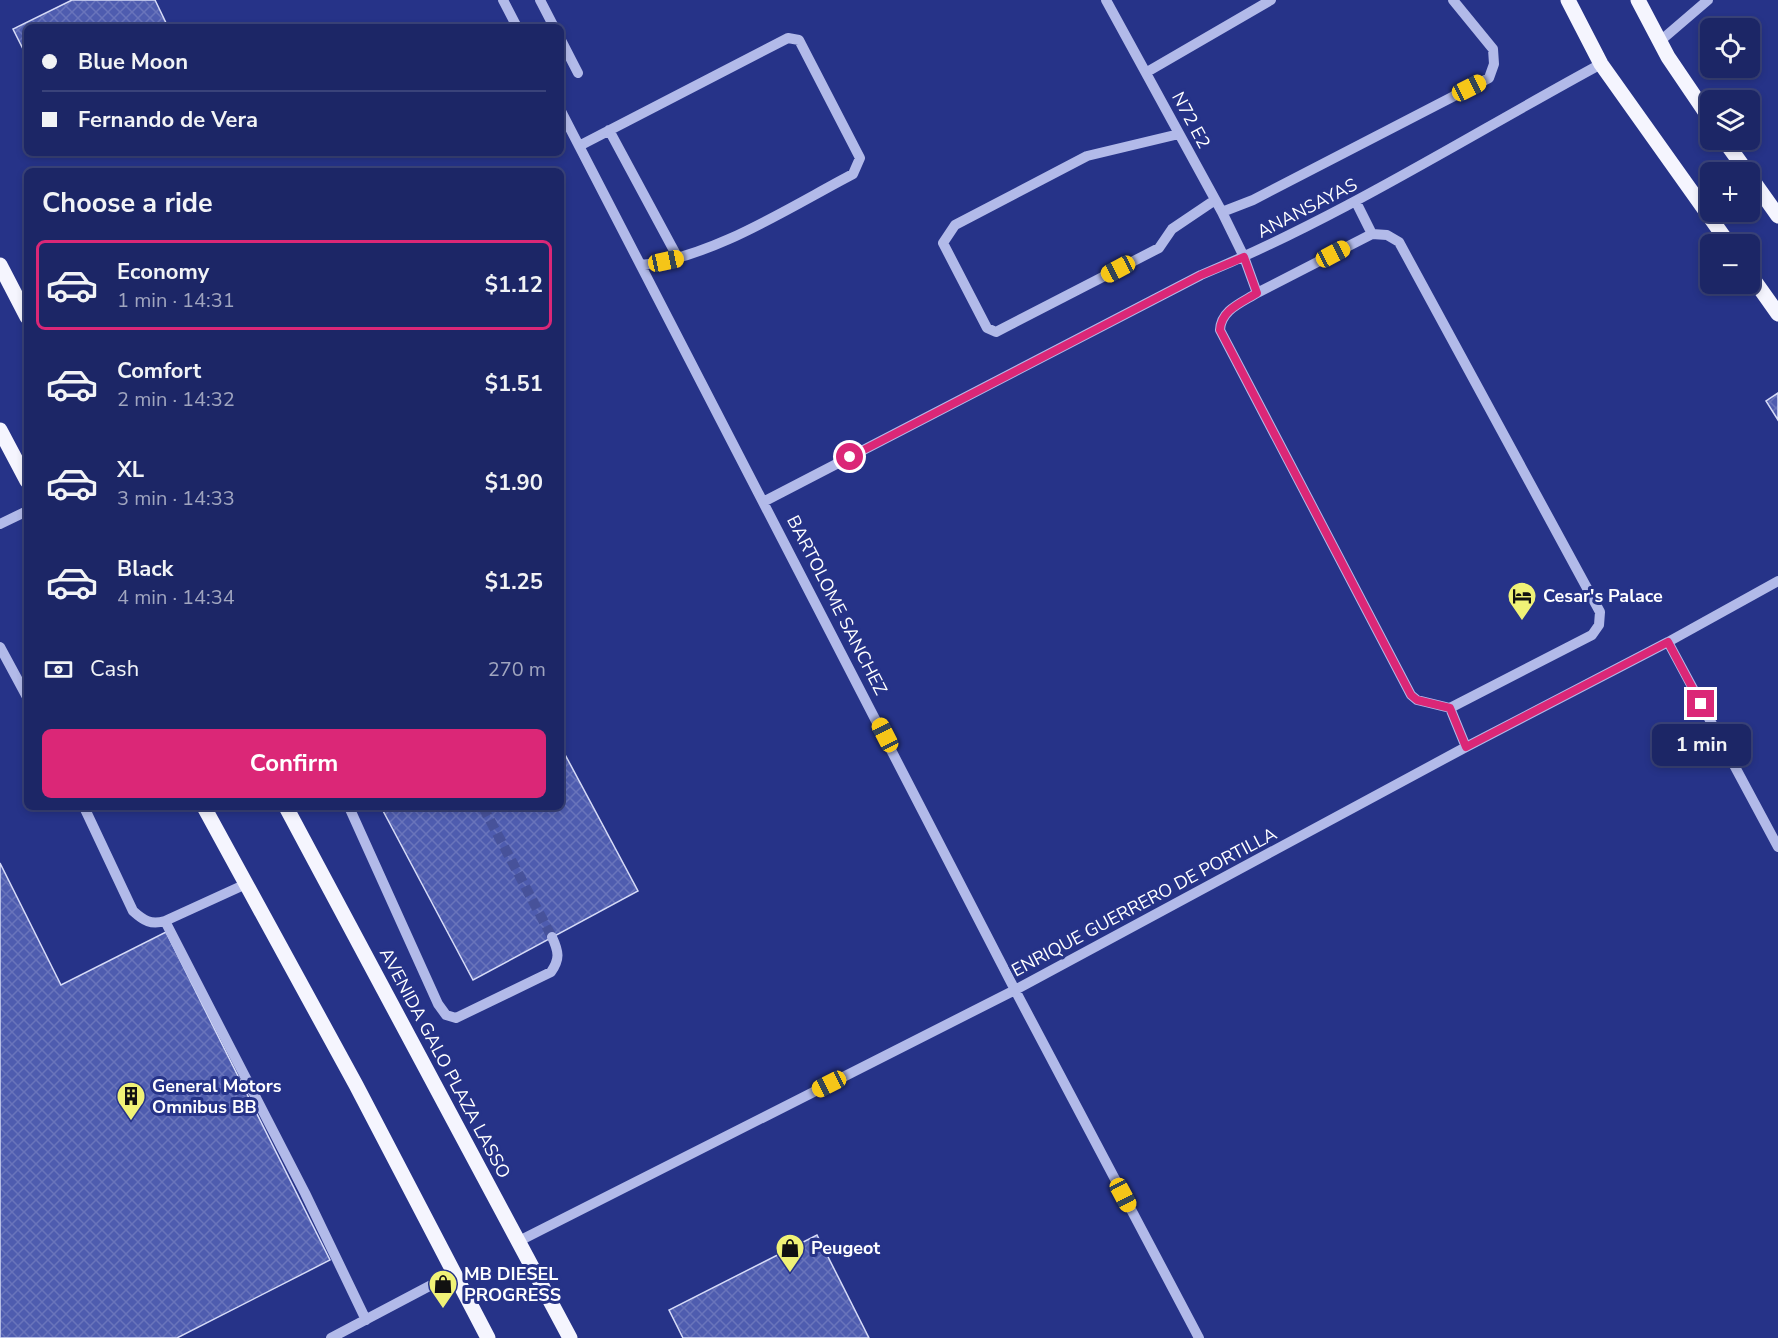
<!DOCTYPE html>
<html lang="en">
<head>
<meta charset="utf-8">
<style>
  body { margin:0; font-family:"Nunito Sans",sans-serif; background:#29326f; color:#f1f3f6; height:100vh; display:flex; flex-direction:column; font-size:22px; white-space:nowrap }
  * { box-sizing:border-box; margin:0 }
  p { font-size:20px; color:#a0a5bf }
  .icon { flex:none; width:33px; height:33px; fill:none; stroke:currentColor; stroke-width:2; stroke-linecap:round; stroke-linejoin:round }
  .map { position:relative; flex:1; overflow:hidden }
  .sheet { position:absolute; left:24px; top:168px; width:540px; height:642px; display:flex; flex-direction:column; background:#1c2666; border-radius:9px; box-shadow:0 3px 9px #0003,0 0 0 2px #3a437a }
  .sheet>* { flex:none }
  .hud { position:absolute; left:24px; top:24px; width:540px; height:132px; border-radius:9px; box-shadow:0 3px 9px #0003,0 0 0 2px #3a437a; display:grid; align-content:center; height:132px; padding:0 18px; background:#1c2666 }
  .controls { position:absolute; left:1700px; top:18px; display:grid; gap:12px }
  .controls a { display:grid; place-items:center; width:60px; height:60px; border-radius:9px; background:#1c2666; box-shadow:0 3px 9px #0003,0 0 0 2px #3a437a; font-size:30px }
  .end { position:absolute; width:27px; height:27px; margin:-14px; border:8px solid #db2777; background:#fff; box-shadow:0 0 0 3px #fff }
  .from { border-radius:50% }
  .bubble { position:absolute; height:42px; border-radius:9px; background:#1c2666; box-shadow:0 3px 9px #0003,0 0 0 2px #3a437a; font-size:20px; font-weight:700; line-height:42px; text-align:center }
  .car { position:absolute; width:18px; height:36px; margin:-18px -9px; border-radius:8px; box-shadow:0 0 4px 2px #0007; background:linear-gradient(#f5c518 24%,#345 0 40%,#f5c518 0 76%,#345 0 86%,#f5c518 0) }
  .hud b { display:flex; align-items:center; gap:21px; height:57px; font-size:22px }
  .hud b+b { border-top:2px solid #3a437a }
  .hud i { width:15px; height:15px; background:#f1f3f6 }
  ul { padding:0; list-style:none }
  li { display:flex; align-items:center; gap:18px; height:90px; margin:0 12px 9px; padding:0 6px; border:3px solid transparent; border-radius:9px }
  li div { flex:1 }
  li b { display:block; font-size:22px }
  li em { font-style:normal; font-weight:700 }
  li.on { border-color:#db2777 }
  li>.icon { width:54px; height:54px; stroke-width:1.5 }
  h2 { padding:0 18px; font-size:27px; line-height:72px }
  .pay { display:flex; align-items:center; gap:15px; height:66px; padding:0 18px; font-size:22px }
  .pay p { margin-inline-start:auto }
  .primary-button { display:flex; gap:12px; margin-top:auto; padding:12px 18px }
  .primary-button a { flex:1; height:69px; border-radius:9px; background:#db2777; color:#fff; font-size:24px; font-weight:700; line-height:69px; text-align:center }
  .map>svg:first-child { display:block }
</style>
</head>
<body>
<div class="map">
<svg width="1778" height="1338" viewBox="0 0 1778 1338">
  <defs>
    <pattern id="building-cross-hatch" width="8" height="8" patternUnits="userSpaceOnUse" patternTransform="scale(1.5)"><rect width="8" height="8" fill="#4e5caf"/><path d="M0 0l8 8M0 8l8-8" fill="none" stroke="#6974bb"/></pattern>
  </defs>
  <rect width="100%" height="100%" fill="#263388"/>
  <path fill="url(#building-cross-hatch)" stroke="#d6dbf7" stroke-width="1.5" d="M 72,0 L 155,0 L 168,27 L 27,27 L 27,57 L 13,29 Z
    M 1778,393 L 1778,420 L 1766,401 Z
    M 561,747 L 638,891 L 473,980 L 381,807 L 561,807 Z
    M 0,863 L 61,985 L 166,932 L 330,1260 L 177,1338 L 0,1338 Z
    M 817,1235 L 869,1338 L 683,1338 L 669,1310 Z"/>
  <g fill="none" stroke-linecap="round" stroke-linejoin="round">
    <path stroke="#47529a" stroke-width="10" stroke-dasharray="10 5" stroke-linecap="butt" d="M 483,807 L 552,937"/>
    <path stroke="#b2bae9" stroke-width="10" d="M 503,0 L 517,27
      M 540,0 L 554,27
      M 1106,0 L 1222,212 L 1244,257 L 1257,293 C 1241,303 1221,310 1220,330 L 1411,695 L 1417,700 L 1450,708 L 1466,747
      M 561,40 L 578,73
      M 1659,42 L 1708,0
      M 1147,72 L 1271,0
      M 561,111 L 1015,990 L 1199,1338
      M 609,130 L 678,258
      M 1179,134 L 1087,156 L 955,225 L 943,243 L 987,328 L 996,332 L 1159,248 L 1172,229 L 1215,200
      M 579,146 L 788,38 L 799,40 L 860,158 L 853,174 C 790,207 712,258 641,265
      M 1356,202 L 1372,234 L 1387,235 L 1399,242 L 1600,612 L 1599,625 L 1592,635 L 1450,708
      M 1222,212 L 1253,200 L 1489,78 L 1494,64 L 1493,49 L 1453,0
      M 1257,293 L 1372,234
      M 765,501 L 1201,275 C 1341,217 1468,136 1601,64
      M 0,524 L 27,511
      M 1668,642 L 1778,847
      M 0,647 L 27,697
      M 84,807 L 133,911 C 144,921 151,925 165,921 L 246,884
      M 349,807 L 438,1004 L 446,1015 L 456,1018 L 551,972 C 560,959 559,952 552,937
      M 165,921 L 305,1193 L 366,1320
      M 519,1241 L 1015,990 L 1466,747 L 1668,642 L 1778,581
      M 331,1338 L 454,1273"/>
    <path stroke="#f5f5fe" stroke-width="15" d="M 1568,0 L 1601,64 L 1729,244
      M 1638,0 L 1668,57 L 1710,119
      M 1724,140 L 1747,172
      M 1749,175 L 1778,216
      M 0,265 L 27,317
      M 1749,273 L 1778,314
      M 0,430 L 27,481
      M 204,807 L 356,1085 L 488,1338
      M 286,807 L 570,1338"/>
  </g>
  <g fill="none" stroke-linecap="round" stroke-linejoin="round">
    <path stroke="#db2777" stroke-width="8" d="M 850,457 L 1201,275 L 1244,257 L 1257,293 C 1241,303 1221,310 1220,330 L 1411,695 L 1417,700 L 1450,708 L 1466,747 L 1668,642 L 1701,704"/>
  </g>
  <defs>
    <g id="hotel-pin" transform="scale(1.5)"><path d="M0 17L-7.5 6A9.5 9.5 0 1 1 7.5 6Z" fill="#f0f276" stroke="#263388"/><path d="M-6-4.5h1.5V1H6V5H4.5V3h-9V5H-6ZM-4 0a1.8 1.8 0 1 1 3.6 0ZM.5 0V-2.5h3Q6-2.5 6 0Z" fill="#111"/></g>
    <g id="building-pin" transform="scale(1.5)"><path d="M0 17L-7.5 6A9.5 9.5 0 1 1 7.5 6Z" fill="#f0f276" stroke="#263388"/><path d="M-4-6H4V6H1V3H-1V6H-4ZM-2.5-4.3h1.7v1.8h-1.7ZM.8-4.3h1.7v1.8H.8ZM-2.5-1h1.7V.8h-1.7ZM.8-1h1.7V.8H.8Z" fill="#111"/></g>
    <g id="shop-pin" transform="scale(1.5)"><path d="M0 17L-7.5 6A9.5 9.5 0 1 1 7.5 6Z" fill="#f0f276" stroke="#263388"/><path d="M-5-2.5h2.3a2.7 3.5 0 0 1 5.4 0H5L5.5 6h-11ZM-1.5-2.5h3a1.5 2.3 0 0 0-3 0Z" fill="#111"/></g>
  </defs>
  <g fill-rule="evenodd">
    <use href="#hotel-pin" x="1522" y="596"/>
    <use href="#building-pin" x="131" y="1096"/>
    <use href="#shop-pin" x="790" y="1248"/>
    <use href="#shop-pin" x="443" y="1284"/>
  </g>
  <g text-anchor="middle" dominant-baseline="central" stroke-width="6" stroke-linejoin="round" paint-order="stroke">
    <g font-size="18" fill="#fff" stroke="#263388">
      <text transform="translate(1191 120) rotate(62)">N72 E2</text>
      <text transform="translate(1307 208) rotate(-27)">ANANSAYAS</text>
      <text transform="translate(837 605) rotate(63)">BARTOLOME SANCHEZ</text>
      <text transform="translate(1144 902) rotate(-28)">ENRIQUE GUERRERO DE PORTILLA</text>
      <text transform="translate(445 1063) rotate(62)">AVENIDA GALO PLAZA LASSO</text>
    </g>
    <g font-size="18" font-weight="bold" fill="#fff" stroke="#263388" text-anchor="start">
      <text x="1543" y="596">Cesar's Palace</text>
      <text x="152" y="1086">General Motors<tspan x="152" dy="21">Omnibus BB</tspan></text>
      <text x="811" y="1248">Peugeot</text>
      <text x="464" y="1274">MB DIESEL<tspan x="464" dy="21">PROGRESS</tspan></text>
    </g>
  </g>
</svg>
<div class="controls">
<a><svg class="icon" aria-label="locate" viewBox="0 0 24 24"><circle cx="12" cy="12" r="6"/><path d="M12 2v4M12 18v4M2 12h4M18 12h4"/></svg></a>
<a><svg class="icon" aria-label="layers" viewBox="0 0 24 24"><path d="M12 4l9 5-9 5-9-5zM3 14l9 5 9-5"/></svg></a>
<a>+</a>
<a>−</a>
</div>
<i class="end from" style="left:850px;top:457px"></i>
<i class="end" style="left:1701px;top:704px"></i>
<div class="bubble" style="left:1652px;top:724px;width:99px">1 min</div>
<i class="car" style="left:1469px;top:88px;rotate:63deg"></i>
<i class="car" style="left:1333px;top:254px;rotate:62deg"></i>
<i class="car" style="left:666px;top:261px;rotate:78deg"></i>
<i class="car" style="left:1118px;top:269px;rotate:242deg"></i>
<i class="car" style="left:885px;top:735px;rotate:333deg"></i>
<i class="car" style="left:829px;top:1084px;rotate:243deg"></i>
<i class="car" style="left:1123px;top:1195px;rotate:152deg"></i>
<div class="hud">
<b><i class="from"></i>Blue Moon</b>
<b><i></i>Fernando de Vera</b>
</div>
<section class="sheet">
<h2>Choose a ride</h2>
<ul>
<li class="on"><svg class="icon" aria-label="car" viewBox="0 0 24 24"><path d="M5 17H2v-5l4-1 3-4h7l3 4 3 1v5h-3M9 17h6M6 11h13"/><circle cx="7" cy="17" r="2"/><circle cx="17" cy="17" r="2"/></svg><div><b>Economy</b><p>1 min · 14:31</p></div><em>$1.12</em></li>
<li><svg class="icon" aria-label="car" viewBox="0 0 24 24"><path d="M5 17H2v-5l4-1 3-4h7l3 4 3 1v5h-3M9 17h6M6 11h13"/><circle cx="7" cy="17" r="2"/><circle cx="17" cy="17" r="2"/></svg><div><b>Comfort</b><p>2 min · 14:32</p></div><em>$1.51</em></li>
<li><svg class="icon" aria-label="car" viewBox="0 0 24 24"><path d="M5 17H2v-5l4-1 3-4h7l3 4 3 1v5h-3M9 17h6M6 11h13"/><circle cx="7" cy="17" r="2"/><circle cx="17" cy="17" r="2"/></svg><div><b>XL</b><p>3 min · 14:33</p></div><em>$1.90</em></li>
<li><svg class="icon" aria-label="car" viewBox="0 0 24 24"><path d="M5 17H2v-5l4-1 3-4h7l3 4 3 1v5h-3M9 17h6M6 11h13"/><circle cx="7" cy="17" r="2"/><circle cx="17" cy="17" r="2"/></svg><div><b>Black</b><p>4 min · 14:34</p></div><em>$1.25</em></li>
</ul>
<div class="pay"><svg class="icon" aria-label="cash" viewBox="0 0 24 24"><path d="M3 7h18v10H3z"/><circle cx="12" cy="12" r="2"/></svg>Cash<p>270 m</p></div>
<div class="primary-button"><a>Confirm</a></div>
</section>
</div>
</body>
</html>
